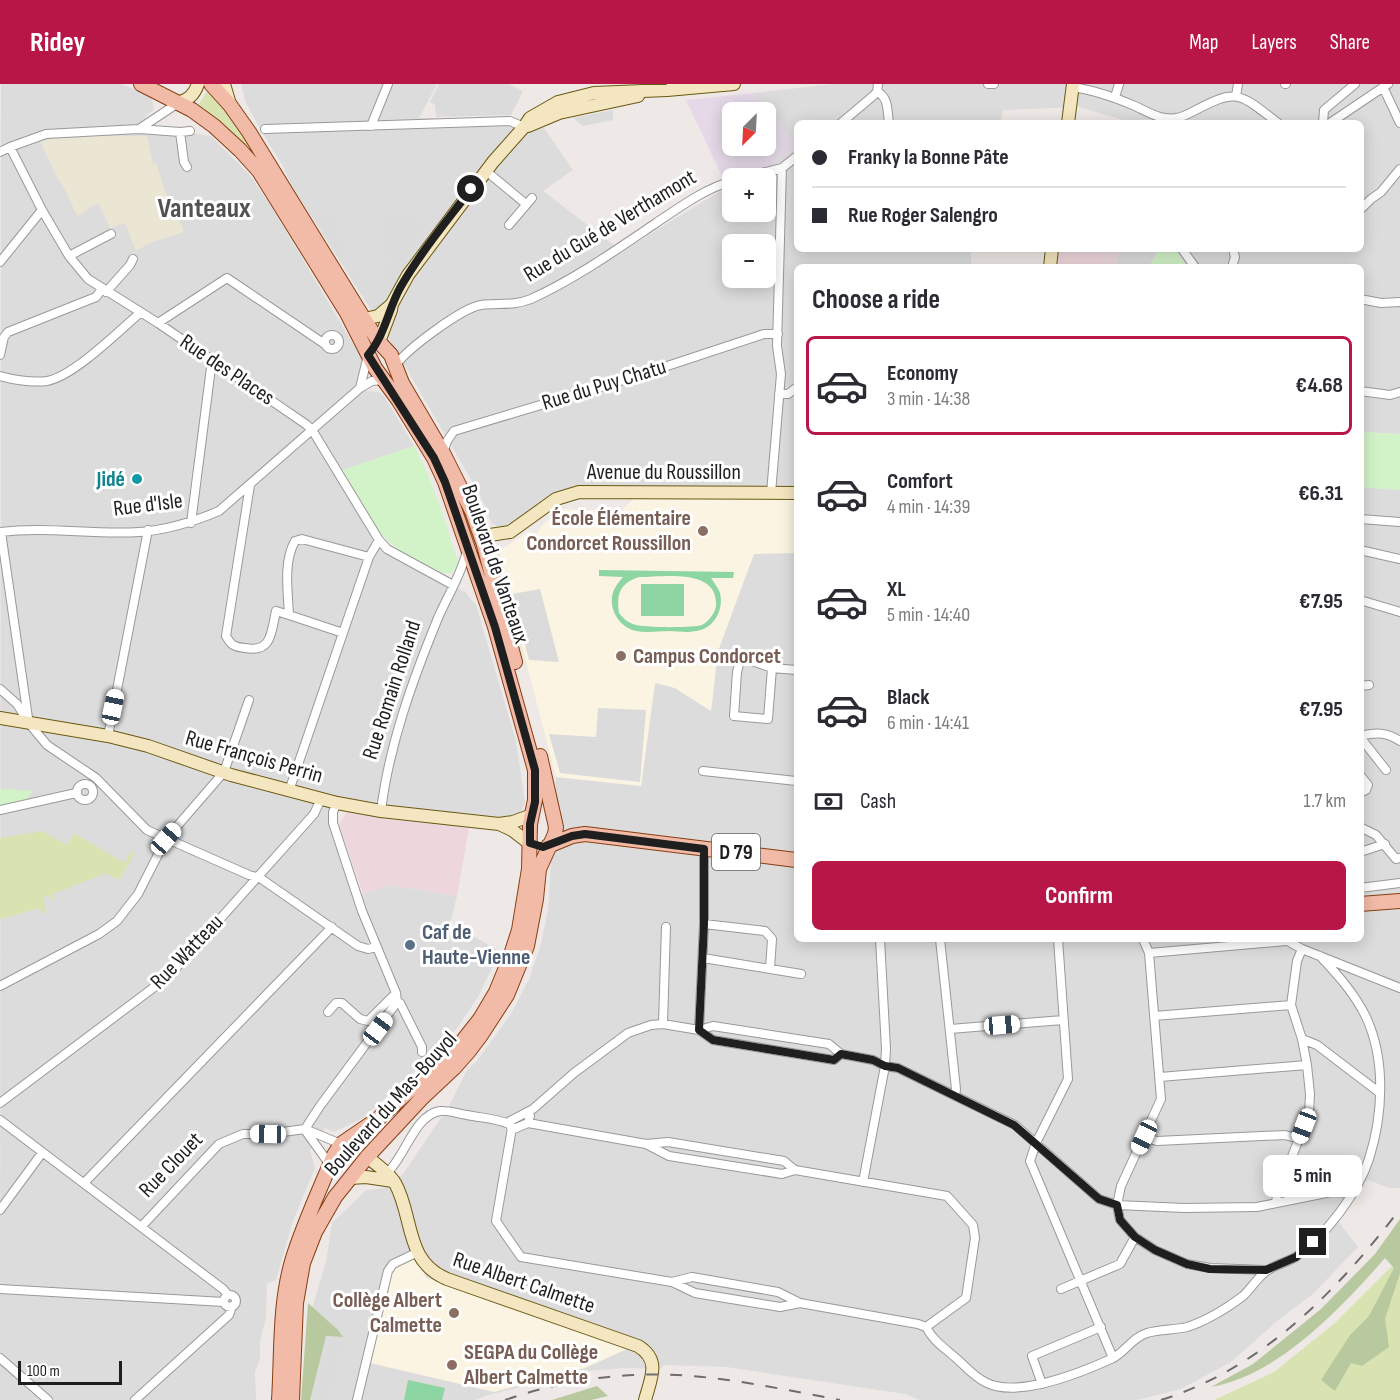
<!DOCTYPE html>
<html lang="en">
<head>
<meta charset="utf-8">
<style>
  body { margin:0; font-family:"Sofia Sans Condensed",sans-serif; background:#f2f2f3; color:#2b2b33; height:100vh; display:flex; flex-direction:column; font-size:22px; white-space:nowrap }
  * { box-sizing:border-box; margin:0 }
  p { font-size:20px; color:#7c7c81 }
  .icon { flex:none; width:33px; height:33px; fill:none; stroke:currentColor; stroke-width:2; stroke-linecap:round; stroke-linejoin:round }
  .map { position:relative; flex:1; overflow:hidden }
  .side { position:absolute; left:794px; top:180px; width:570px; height:678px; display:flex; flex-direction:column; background:#fff; border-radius:9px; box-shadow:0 3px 15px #0003 }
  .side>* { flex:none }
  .banner { position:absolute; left:794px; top:36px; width:570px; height:132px; border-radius:9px; box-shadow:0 3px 15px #0003; display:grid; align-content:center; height:132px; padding:0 18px; background:#fff }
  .needle { width:39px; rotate:204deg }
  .fabs { position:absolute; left:722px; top:18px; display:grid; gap:12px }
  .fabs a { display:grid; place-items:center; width:54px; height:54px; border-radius:9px; background:#fff; box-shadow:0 3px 15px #0003; font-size:30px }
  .scale { position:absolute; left:18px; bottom:15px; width:104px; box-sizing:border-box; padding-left:6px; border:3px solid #1f1f1f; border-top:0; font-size:16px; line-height:21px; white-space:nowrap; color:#1f1f1f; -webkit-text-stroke:4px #fff; paint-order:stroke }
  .end { position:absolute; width:27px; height:27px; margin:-14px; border:8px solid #1f1f1f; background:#fff; box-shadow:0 0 0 3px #fff }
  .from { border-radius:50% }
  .bubble { position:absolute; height:42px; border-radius:9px; background:#fff; box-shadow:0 3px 15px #0003; font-size:20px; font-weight:700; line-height:42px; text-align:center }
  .car { position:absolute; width:18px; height:36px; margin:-18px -9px; border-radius:8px; box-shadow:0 0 4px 2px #0007; background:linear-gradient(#fff 24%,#345 0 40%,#fff 0 76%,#345 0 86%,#fff 0) }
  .banner b { display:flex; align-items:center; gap:21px; height:57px; font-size:22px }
  .banner b+b { border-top:2px solid #e1e1e2 }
  .banner i { width:15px; height:15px; background:#2b2b33 }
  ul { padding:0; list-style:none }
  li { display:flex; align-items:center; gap:18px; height:99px; margin:0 12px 9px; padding:0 6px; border:3px solid transparent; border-radius:9px }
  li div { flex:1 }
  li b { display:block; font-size:22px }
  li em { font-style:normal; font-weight:700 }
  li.on { border-color:#b71647 }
  li>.icon { width:54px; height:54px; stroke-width:1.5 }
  h2 { padding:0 18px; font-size:27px; line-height:72px }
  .pay { display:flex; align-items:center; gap:15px; height:66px; padding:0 18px; font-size:22px }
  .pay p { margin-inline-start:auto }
  .cta { display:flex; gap:12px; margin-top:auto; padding:12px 18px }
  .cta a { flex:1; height:69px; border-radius:9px; background:#b71647; color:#fff; font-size:24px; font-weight:700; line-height:69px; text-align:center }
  header { display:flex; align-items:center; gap:36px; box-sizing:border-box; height:84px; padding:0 30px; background:#b71647; color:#fff }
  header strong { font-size:28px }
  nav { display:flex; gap:33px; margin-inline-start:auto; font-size:21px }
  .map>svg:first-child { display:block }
</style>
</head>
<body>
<header>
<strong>Ridey</strong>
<nav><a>Map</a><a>Layers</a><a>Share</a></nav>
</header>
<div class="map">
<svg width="1400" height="1316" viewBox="0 0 1400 1316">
  <rect width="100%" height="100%" fill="#eee9e6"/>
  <path fill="#dddcdc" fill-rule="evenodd" d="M 1,0 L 121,0 L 149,11 L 152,15 L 154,25 L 145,33 L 147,43 L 211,52 L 249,90 L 271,122 L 358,268 L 361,274 L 360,304 L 368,307 L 379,308 L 384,312 L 414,362 L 343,386 L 339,390 L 387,465 L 465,508 L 476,521 L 516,657 L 525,718 L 522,726 L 509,738 L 337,719 L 334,728 L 357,812 L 390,801 L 457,812 L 449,843 L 460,845 L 500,867 L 478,913 L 457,944 L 431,972 L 363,1034 L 334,1048 L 325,1044 L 310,1066 L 315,1084 L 293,1137 L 276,1196 L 267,1199 L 266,1234 L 260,1257 L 260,1275 L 255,1288 L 256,1316 L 0,1316 Z
    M 241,0 L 437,0 L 419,34 L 509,34 L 544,44 L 573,86 L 543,107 L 622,167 L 732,100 L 732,128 L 765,128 L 765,94 L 743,94 L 796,66 L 796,165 L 971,165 L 971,183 L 796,183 L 796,411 L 582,402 L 548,416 L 503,444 L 492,440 L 480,411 L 387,251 L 292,102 L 283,82 L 263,50 L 245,17 ZM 732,160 L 765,160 L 765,194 L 732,194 Z
    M 833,0 L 1400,0 L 1400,350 L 1361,348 L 1360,183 L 1186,183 L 1176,165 L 1360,165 L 1360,39 L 1133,39 L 1079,23 L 1003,26 L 1000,39 L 796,39 L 796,61 L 754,9 Z
    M 1119,165 L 1159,165 L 1149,183 L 1115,183 Z
    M 1361,403 L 1400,406 L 1400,1104 L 1389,1104 L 1368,1096 L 1362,1101 L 1339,1138 L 1358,1163 L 1313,1210 L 1277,1237 L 1231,1278 L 1181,1305 L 1137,1316 L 920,1316 L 905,1310 L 726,1283 L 664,1281 L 660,1285 L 624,1284 L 587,1287 L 488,1311 L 475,1316 L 304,1316 L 311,1228 L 326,1178 L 332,1139 L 366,1106 L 385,1104 L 403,1090 L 449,1022 L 467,986 L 476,978 L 511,930 L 529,895 L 541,860 L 548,826 L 556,693 L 641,702 L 655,598 L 675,604 L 711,627 L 718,567 L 754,469 L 796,469 L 796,855 L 1360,855 Z"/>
  <path fill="#edd7dd" d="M 1055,165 L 1119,165 L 1115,183 L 1051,183 Z
    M 347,727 L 469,744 L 457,812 L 390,801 L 363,810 L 339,741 Z"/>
  <path fill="#e5d9e7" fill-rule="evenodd" d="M 754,9 L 796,61 L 796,66 L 743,94 L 732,94 L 732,100 L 727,103 L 686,16 ZM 732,28 L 765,28 L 765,62 L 732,62 Z"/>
  <path fill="#fbf4e2" d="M 635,413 L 796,416 L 796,469 L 754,470 L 718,567 L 711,627 L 675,604 L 655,599 L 641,702 L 556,693 L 501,481 L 500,472 L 502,465 L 530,446 L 534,455 L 543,440 L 562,425 L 621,427 Z
    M 414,1175 L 427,1194 L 627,1265 L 585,1284 L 494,1308 L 370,1279 L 390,1190 L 397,1182 Z"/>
  <path fill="#ebe6d3" d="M 73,52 L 147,52 L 153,80 L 156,79 L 169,119 L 173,118 L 184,148 L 152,158 L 136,167 L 125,139 L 110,144 L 98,119 L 77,132 L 66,107 L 56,91 L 40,57 Z"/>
  <path fill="#d9e3b1" d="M 209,4 L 224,20 L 270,91 L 197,23 Z
    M 42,747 L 67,761 L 74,749 L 124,779 L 132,767 L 135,769 L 119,796 L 106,789 L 53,810 L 55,815 L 51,815 L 48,811 L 44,813 L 46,829 L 42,829 L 41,825 L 37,825 L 0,835 L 0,754 Z
    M 1400,1174 L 1400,1316 L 1214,1316 L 1274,1288 L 1335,1239 Z"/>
  <path fill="#b8c99f" d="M 1400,1135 L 1400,1189 L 1385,1235 L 1389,1263 L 1362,1282 L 1351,1279 L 1335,1307 L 1321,1296 L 1350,1251 L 1369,1232 L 1394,1184 L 1385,1174 C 1341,1224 1279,1291 1211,1303 L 1253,1280 L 1321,1225 L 1375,1170 Z
    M 308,1219 L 338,1246 L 343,1253 L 326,1252 L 310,1316 L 301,1316 Z
    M 597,1302 L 608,1312 L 591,1316 L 552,1316 Z"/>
  <path fill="#d2f3c8" d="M 1159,165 L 1176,165 L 1186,183 L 1149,183 Z
    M 1361,348 L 1400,350 L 1400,406 L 1361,403 Z
    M 414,362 C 434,399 445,438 458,478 L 452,489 L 441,489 L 398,465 L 387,456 L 377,445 L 343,386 Z
    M 0,705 L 33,707 L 24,718 L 0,722 Z"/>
  <path fill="#8dd5a3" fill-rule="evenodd" d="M 599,486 L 734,488 L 733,494 L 711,494 C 714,499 718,503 720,509 C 724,526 714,545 696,547 C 687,549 678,547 669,547 C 658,547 647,549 636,547 C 621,544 610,528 612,513 C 613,505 618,499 623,493 L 599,492 ZM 639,493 C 662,493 716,484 716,519 C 717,527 709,537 702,541 C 693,544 642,544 633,540 C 627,538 623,534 619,529 C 616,510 620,499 639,493 Z
    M 641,500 L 684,500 L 684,532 L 641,532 Z
    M 408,1296 L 445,1304 L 442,1316 L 404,1316 Z"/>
  <path fill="#dbdbdb" d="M 439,0 L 509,0 L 523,7 L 511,31 L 436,33 L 435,21 L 430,18 Z
    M 613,26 L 613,36 L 583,42 L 573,34 Z
    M 334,130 L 330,139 L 351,174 L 344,179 L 315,133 Z
    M 386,133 L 427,138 L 395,200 L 384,197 L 391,174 L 379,170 Z
    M 350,192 L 363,192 L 392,201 L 376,224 L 366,218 Z
    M 540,505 L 559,578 L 529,576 L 512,510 Z
    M 598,624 L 646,626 L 640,698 L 560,689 L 549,650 L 596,653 Z
    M 719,943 L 826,960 L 824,974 L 718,957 Z
    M 670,1058 L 774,1076 L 772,1088 L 669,1072 Z
    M 698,1194 L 774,1207 L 771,1222 L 695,1209 Z
    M 330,1255 L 342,1259 L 329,1316 L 316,1316 Z"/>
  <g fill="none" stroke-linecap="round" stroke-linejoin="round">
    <g stroke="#999" stroke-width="10">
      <path id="street" d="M 988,0 L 994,0
        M 1285,0 L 1286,0
        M 1072,3 C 1095,6 1114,13 1135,22 C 1144,26 1155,33 1165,34 C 1175,36 1183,33 1192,28 C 1237,4 1238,8 1278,39
        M 1383,3 L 1400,39
        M 877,8 C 889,13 887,27 889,39
        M 1236,12 L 1238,0
        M 1115,13 L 1119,0
        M 841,39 L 873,12 L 877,8 L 878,0
        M 1323,39 L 1324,26 L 1355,0
        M 1330,39 L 1388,0
        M 371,42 L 388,0
        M 139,45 L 180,48 L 184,78 L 187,83
        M 265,45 L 510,37 L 524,43
        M 180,48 L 190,47
        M 10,63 L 42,126 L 69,172 L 88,195 L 158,239 L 307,341 L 314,349 L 379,456 L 387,465 L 453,501
        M 0,68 L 10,63 L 46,50 L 139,45 L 178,19
        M 486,87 L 526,120
        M 741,94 L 782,84 L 796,73
        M 1360,126 L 1371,115 L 1381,108 L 1400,85
        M 509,141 L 532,114
        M 1182,165 L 1195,183
        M 69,172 L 111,150
        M 0,178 L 42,126
        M 1232,183 L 1235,173 L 1233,165
        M 106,208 L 130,181 L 133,175
        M 1360,215 L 1381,219 L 1400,218
        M 158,239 L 227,194 L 326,261
        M325 258a7 7 0 1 1 14 0a7 7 0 1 1-14 0Z
        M 0,271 L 4,253 L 8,248 L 96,213 L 102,205
        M 368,271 L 360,304 L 372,297 L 384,296
        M 396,281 C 407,265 462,224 481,221 C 498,219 514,222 531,215 C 575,195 616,166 656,139 C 680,123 704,105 732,97
        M 0,292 C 15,296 31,299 47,297 C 74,292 119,247 141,228
        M 1360,307 L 1390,311 L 1400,308
        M 779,310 L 788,310 L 796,304
        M 443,369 L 447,357 L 454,347 L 637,292 L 764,250 L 778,250
        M 250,401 L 226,552 C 231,561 234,563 245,564 C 272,569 271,549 276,527 L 289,531
        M 771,409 L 781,290 L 777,262 L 782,84
        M 1360,435 L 1400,438
        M 191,439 L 212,276
        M 0,448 C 46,442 92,451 139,448 C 167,446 193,438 219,427 L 360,304
        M 1,448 L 28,634
        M 1360,466 L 1400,475
        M 1360,516 L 1400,528
        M 343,549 L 289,531 C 288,508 283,478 295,457 L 302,455 L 369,473
        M 772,584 L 768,635 L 734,632 L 737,588 L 741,573 L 772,584 L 796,586
        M 1360,602 L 1369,601
        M 0,605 L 17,620 L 28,638 L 47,661 L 96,694 L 147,746 L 249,791 L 260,794 L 358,862 L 368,865 L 376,863
        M 108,652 L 148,446
        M 1360,652 C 1376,648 1386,648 1400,657
        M 1360,653 L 1386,686
        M 703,687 L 796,697
        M 1360,691 L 1368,701 L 1366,706 L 1360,709
        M77 708a8 8 0 1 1 16 0a8 8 0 1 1-16 0Z
        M 289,707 L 369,473 L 379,456
        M 337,719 L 333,728 L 333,739 L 362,827 L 396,909 L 397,918 L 400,919 L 422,963 L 422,968
        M 0,726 L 76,709
        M 381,727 C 389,661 413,595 438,534 C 448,511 461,491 467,467
        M 1360,743 L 1376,751 L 1396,775 L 1400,774
        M 1360,768 L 1385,760
        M 1360,804 L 1400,799
        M 704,840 L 765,847 L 772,855 L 770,885
        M 940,855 L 956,1005 L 955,1012
        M 1058,855 L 1068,995 L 1036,1059 L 1030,1077 L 1113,1274
        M 1143,855 L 1149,869 L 1161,1015 L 1121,1102 L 1117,1121 L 1120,1136 L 1135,1153 L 1155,1166 L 1187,1180 L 1210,1184 L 1266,1186
        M 1284,855 L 1302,865 L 1400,904
        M 1149,869 L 1286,857
        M 703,874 L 801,890
        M 0,902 L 99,850 L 117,837 L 138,810 L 166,755 L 224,688 L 249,616
        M 328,928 L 336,919 L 342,919 L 360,935 L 368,937 L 396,909
        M 1154,932 L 1291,921
        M 663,940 L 666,843
        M 950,945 L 1063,936
        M 699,946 L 704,840 L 704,765
        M 699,946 L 713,956 L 834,976 L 841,970
        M 1302,955 L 1317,961 L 1380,1009
        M 1160,993 L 1307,981
        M 0,1019 L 169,892 L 314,730 L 321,715
        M 526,1029 L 530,1032 L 528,1039 L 514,1045 L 511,1044 L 510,1037 L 533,1025 L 574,989 L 628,949 L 651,941 L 663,940 L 699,946 L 713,942 L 829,960 L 841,970 L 873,976 L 885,982 L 898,984 L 1015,1041 L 1099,1115 L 1117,1121 L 1184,1124 L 1257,1123 L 1331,1108 L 1352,1109
        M 0,1036 L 223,1205 L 228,1211
        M 528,1039 L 646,1060 L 668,1058 L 784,1077 L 795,1086 L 947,1112 L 973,1141 L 975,1154 L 966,1214 L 926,1243
        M 512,1044 L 496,1137 L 521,1173 L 672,1198 L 695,1209 L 780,1223 L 800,1219
        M 305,1045 L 320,1022 L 397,918
        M 305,1046 L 330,1081
        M 1144,1053 L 1157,1057 L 1285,1051 L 1299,1055
        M 646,1060 L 669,1072 L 782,1090 L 795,1086
        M 386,1090 C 405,1074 414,1031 440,1027 C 448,1026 459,1030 467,1031 C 481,1034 495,1034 509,1040
        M 863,1098 L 885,982 L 886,965 L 880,855
        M 84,1099 L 332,843
        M 1276,1119 L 1277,1111 L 1309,1029 L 1310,1010 L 1307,981 L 1302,955 L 1291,921 L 1297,877 L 1302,865
        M 0,1126 L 42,1069
        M 141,1143 L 219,1060 L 243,1050 L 268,1050 L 305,1045 L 341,1060
        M 672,1198 L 692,1193 L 778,1208 L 800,1219 L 918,1240 L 926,1243
        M 0,1205 L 224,1218
        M 1061,1205 L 1120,1180 L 1135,1153
        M224 1217a6 6 0 1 1 12 0a6 6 0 1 1-12 0Z
        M 926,1243 C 933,1257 946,1265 957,1275 C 966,1283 975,1293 985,1298 C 1016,1315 1080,1289 1111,1275 C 1125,1269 1131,1254 1147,1249 C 1160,1245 1175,1246 1187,1243 C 1206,1237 1227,1224 1243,1212 C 1252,1204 1258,1192 1268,1186 C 1277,1180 1288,1178 1297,1172 C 1325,1152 1358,1109 1369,1075 C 1383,1031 1386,976 1366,933 C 1355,910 1337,890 1320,872
        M 0,1274 L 48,1316
        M 1042,1300 L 1032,1272 L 1101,1243
        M 135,1316 L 229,1231 L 232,1222
        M 357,1316 L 388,1187 L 393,1180 L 418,1168"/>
    </g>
    <g stroke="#6a5911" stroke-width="14">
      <path id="secondary" d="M 224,0 L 230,20
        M 178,19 C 189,15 194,11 198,0
        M 1068,39 L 1073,0
        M 528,42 L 559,29 L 638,12
        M 1050,183 L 1052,165
        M 364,235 L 378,232 L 391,221
        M 379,258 L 391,226 L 392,220 L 408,191 L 493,78 L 524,43 L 530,34 L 558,18 L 594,9 L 667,6 L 734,0
        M 482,455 L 490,451 L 510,448 L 556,415 L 579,408 L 796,409
        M 0,634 L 108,652 L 148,662 L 231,691 L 337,719 L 381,727 L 499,740 L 513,738 L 532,731
        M 499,740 L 512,746 L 529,759
        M 367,1073 C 376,1080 389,1089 395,1099 C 414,1133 404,1177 447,1195 L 638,1262 C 661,1276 651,1294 645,1316
        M 350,1094 L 366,1093 L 393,1097"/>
    </g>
    <g stroke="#893d11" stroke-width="16">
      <path id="primary" d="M 141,0 L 192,26 L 214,42 L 240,66 L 259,87 L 347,229 L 375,284 L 399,317 L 434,374 L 445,398 L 495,543 L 535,686 L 535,716 L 530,740 L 529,785 L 519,846 L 510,874 L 496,908 L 480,935 L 458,963 L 379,1034 L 341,1060 L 334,1071 C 320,1105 304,1139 293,1174 C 279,1219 282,1270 279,1316
        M 211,0 L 230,21 L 249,48 L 364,235 L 379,258 L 391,271 L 402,299 L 443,369 L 472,427 L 484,461 L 515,578
        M 548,762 L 572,752 L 585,750 L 796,776
        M 1360,820 L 1400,817
        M 292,1316 L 296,1219 L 303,1179 L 315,1148 L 335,1113 L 367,1073 L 421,1015 L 454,984 L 469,967 L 481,951 L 507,911 L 527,862 L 536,815 L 539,785 L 555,750 L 556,743 L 540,672"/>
    </g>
    <use href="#street" stroke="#fff" stroke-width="8"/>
    <use href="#secondary" stroke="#f3e6c0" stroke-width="12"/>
    <use href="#primary" stroke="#f2bba8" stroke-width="14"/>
    <path stroke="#6d6d6d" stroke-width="2" stroke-dasharray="12 12" stroke-linecap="butt" d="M 505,1316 C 560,1297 619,1288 677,1291 C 732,1294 786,1306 840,1316
      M 1161,1316 C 1263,1284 1337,1207 1400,1125"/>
  </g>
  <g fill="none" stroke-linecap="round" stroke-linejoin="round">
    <path stroke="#1f1f1f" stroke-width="8" d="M 471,105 C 447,137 420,169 400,204 C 388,226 385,251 368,271 L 434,374 L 445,398 L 495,543 L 535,686 L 535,718 L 530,740 L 530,759 L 543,763 L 572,752 L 585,750 L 704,765 L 704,840 L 699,946 L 713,956 L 834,976 L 841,970 L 873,976 L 885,982 L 898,984 L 1014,1041 L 1099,1115 L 1117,1121 L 1120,1136 L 1135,1153 L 1155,1166 L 1187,1180 L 1210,1185 L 1266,1186 L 1296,1173 L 1313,1158"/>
  </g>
  <circle fill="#0f9aa8" stroke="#fff" stroke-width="2" cx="137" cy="395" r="6"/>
  <g fill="#8d6e63" stroke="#fff" stroke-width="2">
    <circle cx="703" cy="447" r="6"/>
    <circle cx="621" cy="572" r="6"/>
    <circle cx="454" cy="1229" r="6"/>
    <circle cx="452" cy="1281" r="6"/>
  </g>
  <circle fill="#5c6f8a" stroke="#fff" stroke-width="2" cx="410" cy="861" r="6"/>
  <g text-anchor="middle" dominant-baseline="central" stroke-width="6" stroke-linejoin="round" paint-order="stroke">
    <rect fill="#fff" stroke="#626262" stroke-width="1.5" x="712" y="750" width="48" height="36" rx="4.5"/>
    <g font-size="21" font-weight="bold" fill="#1f1f1f">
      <text x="736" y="768">D 79</text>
    </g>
    <g font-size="22" fill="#1f1f1f" stroke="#fff">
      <text transform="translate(610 142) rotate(-31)">Rue du Gué de Verthamont</text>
      <text transform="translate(227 286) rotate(34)">Rue des Places</text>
      <text transform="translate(604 301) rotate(-17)">Rue du Puy Chatu</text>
      <text x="664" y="388">Avenue du Roussillon</text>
      <text transform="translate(148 421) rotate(-7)">Rue d'Isle</text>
      <text transform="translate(495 480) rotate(71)">Boulevard de Vanteaux</text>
      <text transform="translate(392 606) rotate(-72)">Rue Romain Rolland</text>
      <text transform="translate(254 673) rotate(16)">Rue François Perrin</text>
      <text transform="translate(187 868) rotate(-46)">Rue Watteau</text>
      <text transform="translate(391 1020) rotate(-48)">Boulevard du Mas-Bouyol</text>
      <text transform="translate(171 1081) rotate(-46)">Rue Clouet</text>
      <text transform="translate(524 1199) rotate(19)">Rue Albert Calmette</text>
    </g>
    <g font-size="22" font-weight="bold" fill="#0d838f" stroke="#fff" text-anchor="end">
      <text x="125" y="395">Jidé</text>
    </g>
    <g font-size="22" font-weight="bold" fill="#785e54" stroke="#fff" text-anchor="end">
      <text x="691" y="434">École Élémentaire<tspan x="691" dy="25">Condorcet Roussillon</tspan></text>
      <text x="633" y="572" text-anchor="start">Campus Condorcet</text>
      <text x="442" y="1216">Collège Albert<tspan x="442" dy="25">Calmette</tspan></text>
      <text x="464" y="1268" text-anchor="start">SEGPA du Collège<tspan x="464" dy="25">Albert Calmette</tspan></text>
    </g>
    <g font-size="22" font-weight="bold" fill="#4e5e75" stroke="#fff" text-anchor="start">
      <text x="422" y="848">Caf de<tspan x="422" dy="25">Haute-Vienne</tspan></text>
    </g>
    <g font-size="28" font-weight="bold" fill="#525252" stroke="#fff">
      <text x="204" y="124">Vanteaux</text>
    </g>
  </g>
</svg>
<div class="fabs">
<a><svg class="needle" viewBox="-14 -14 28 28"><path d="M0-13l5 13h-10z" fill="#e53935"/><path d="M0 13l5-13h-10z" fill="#7c7c81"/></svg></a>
<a>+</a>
<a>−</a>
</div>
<div class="scale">100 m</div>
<i class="end from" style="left:471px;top:105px"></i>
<i class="end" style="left:1313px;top:1158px"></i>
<div class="bubble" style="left:1263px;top:1071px;width:99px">5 min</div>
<i class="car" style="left:113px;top:623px;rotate:12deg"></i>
<i class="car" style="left:166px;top:755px;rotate:41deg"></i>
<i class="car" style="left:1002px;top:941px;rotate:85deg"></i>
<i class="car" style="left:378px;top:945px;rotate:37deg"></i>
<i class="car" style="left:1304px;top:1042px;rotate:201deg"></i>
<i class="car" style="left:268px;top:1050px;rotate:271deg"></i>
<i class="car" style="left:1144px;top:1053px;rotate:205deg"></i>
<div class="banner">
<b><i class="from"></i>Franky la Bonne Pâte</b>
<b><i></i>Rue Roger Salengro</b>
</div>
<section class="side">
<h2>Choose a ride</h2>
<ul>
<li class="on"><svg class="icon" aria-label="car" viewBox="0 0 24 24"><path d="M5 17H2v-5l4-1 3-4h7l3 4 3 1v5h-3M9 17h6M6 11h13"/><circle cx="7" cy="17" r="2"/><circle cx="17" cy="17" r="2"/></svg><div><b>Economy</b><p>3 min · 14:38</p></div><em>€4.68</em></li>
<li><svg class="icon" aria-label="car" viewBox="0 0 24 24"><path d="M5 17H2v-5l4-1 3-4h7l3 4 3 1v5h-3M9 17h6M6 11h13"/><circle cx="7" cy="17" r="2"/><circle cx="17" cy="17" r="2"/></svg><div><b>Comfort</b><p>4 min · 14:39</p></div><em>€6.31</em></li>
<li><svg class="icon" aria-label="car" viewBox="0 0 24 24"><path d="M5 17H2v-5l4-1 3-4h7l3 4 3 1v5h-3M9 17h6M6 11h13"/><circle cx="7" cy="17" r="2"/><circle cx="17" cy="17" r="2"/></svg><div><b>XL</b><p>5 min · 14:40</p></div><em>€7.95</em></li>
<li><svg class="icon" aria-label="car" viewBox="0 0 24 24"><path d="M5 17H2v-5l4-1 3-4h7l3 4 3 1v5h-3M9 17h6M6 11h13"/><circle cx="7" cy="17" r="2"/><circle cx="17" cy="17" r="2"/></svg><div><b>Black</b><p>6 min · 14:41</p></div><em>€7.95</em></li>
</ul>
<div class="pay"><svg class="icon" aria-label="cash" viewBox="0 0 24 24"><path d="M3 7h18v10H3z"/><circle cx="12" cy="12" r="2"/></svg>Cash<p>1.7 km</p></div>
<div class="cta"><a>Confirm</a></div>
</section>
</div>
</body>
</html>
